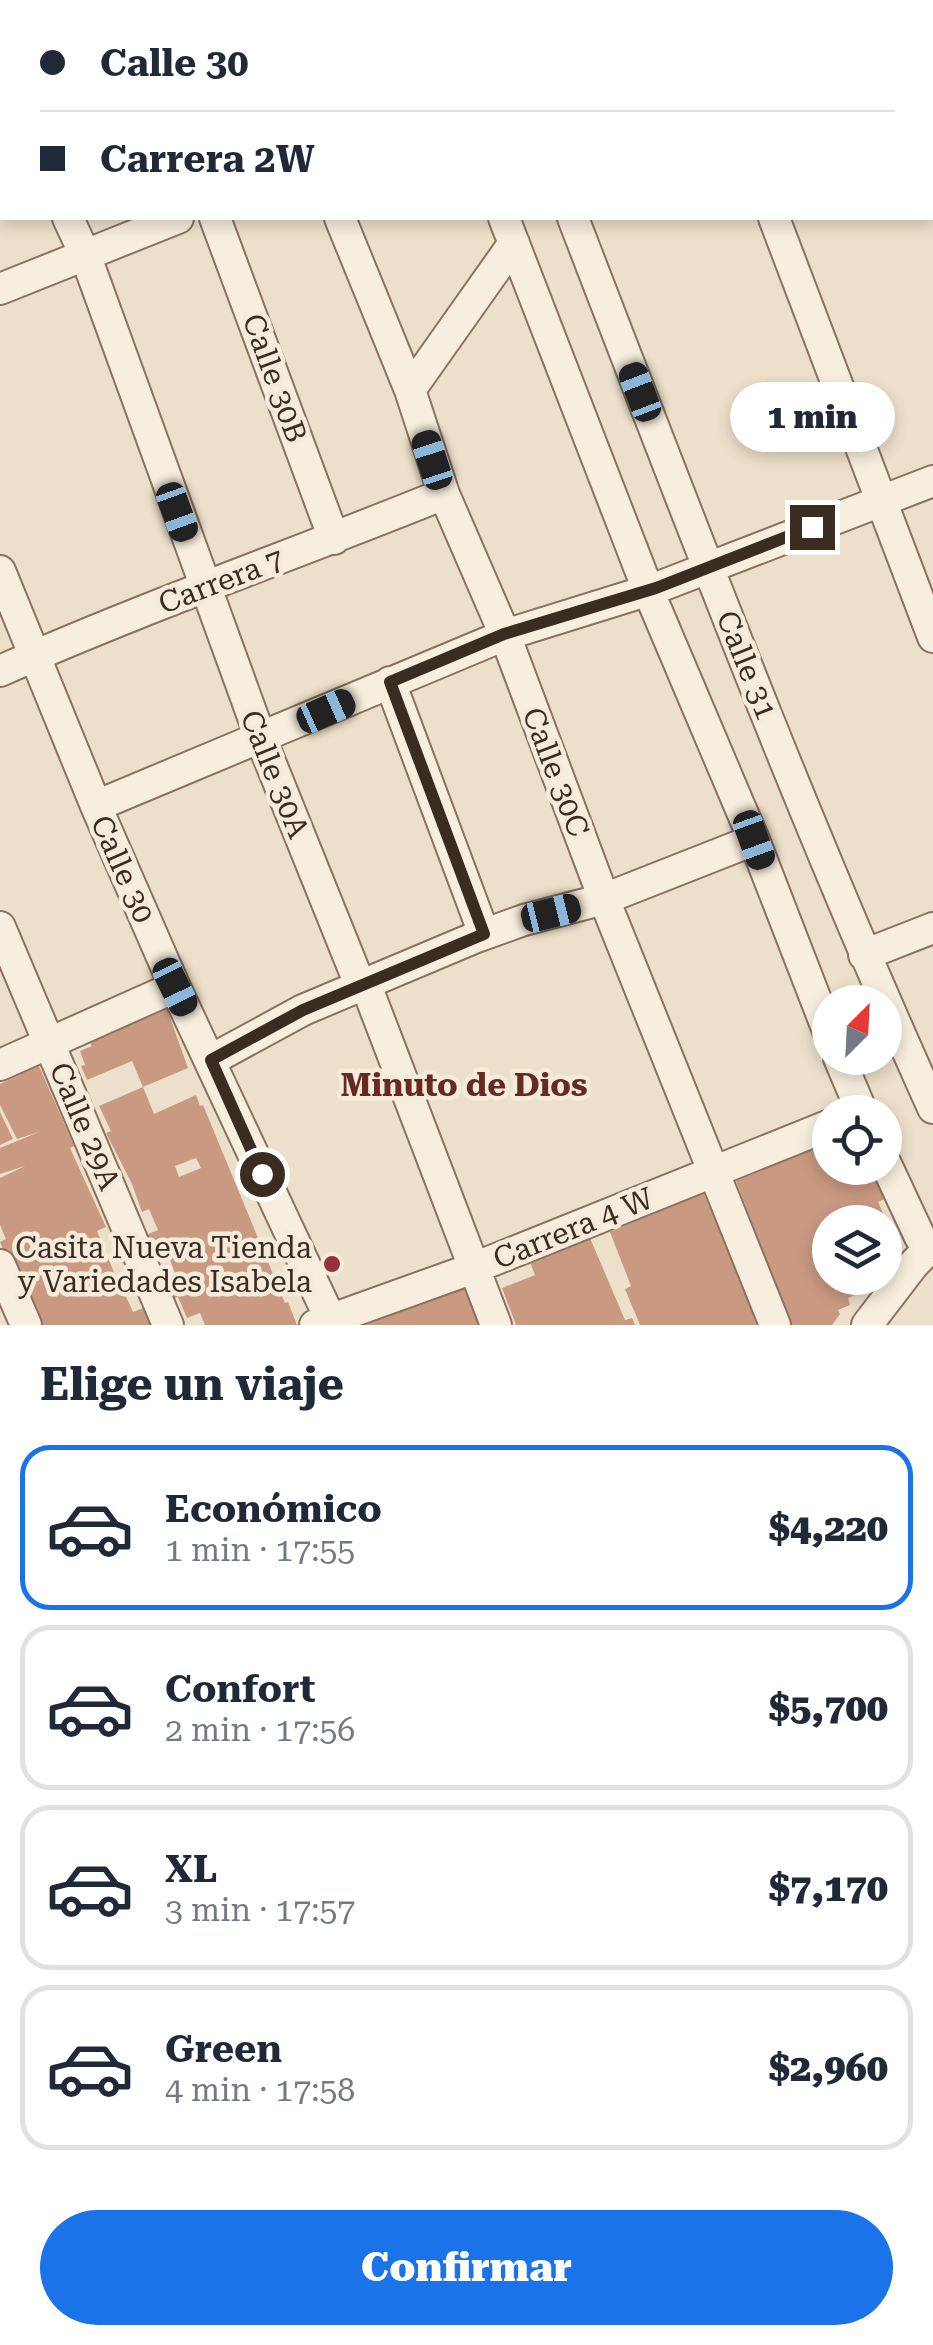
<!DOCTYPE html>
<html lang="es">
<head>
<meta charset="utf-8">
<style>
  body { margin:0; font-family:"Roboto Serif",serif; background:#f6f6f7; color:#1f2937; height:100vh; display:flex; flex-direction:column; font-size:38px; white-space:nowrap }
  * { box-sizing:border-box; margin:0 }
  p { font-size:32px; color:#747a83 }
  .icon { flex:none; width:55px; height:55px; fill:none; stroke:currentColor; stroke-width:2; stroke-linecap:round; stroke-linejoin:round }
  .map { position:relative; height:1325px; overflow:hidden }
  .panel { display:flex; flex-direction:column; background:#fff; flex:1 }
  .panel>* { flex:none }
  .guide { position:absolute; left:0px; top:0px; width:935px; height:220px; box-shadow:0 5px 15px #0003; display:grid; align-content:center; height:220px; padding:0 40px; background:#fff }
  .needle { width:65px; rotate:24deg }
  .fabs { position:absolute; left:812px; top:985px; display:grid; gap:20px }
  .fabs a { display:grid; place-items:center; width:90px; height:90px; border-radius:50%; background:#fff; box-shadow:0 5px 15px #0003; font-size:50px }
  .end { position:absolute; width:45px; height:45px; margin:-22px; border:12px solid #3b2c22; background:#fff; box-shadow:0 0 0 5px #fff }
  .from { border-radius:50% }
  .bubble { position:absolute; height:70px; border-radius:35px; background:#fff; box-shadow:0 5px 15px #0003; font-size:32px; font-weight:800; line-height:70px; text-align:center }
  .car { position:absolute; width:30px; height:60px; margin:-30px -15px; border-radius:12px; box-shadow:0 0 8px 2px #0007; background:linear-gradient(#222 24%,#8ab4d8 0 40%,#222 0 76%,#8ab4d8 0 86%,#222 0) }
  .guide b { display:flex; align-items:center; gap:35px; height:95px; font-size:38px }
  .guide b+b { border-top:2px solid #e0e1e3 }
  .guide i { width:25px; height:25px; background:#1f2937 }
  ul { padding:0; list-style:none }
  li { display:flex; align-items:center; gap:30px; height:165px; margin:0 20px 15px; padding:0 20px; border:5px solid #e0e1e3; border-radius:30px }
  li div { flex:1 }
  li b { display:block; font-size:38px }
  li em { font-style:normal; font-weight:800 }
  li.active { border-color:#1a73e8 }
  li>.icon { width:90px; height:90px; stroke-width:1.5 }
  h2 { padding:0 40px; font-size:45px; line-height:120px }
  .action { display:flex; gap:20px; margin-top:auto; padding:20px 40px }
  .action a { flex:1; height:115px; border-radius:60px; background:#1a73e8; color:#fff; font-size:40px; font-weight:800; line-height:115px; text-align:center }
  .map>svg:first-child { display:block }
</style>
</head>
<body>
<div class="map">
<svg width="933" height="1325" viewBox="0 0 933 1325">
  <rect width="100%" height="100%" fill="#ede0cb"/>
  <path fill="#ca9982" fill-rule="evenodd" d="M 167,1009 L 188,1068 L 143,1087 L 132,1061 L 87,1080 L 81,1066 L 85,1065 L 80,1051 L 92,1046 L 90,1043 Z
    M 39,1066 L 74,1146 L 70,1148 L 106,1227 L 97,1231 L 118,1282 L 132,1276 L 137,1287 L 124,1292 L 133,1312 L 146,1307 L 154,1325 L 36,1325 L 10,1267 L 0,1242 L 6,1239 L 0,1225 L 0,1178 L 25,1166 L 0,1174 L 0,1148 L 39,1132 L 17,1139 L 0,1105 L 0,1084 Z
    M 143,1087 L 154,1114 L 196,1095 L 200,1106 L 203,1105 L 285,1303 L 288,1302 L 297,1325 L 205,1325 L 200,1313 L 187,1318 L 178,1297 L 172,1299 L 164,1278 L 175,1273 L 167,1252 L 152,1258 L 143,1236 L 158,1230 L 149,1209 L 142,1212 L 132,1184 L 106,1133 L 111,1131 L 99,1106 ZM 196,1158 L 201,1168 L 179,1177 L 175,1166 Z
    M 0,1112 L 13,1139 L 0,1145 Z
    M 830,1142 L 830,1168 L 872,1168 L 885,1199 L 878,1202 L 887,1222 L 830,1222 L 830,1278 L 874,1278 L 862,1292 L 848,1298 L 850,1305 L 838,1310 L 840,1314 L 832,1325 L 791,1325 L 736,1181 Z
    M 703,1192 L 760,1325 L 640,1325 L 625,1289 L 631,1286 L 610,1232 Z
    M 885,1230 L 896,1253 L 885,1265 Z
    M 590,1238 L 625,1320 L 632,1318 L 635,1325 L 516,1325 L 502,1288 L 535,1275 L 530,1262 Z
    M 465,1286 L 481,1325 L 365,1325 L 435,1298 Z"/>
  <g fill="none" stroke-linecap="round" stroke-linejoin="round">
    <g stroke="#8a725f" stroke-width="34">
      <path id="minor" d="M 126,0 L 127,2
        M 252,0 L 253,2
        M 419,0 L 420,2
        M 492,0 L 493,2
        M 688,0 L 689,2
        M 891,0 L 892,2
        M 4,2 L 11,0
        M 0,61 L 2,67
        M 932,72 L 933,72
        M 932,105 L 933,106
        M 68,218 L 86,257 L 261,739 L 356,975 L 369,993 L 496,1325
        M 215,218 L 334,539
        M 340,218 L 410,390 L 444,494 L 505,635 L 604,899 L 775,1325
        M 504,218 L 648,590 L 754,840 L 830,1036
        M 573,218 C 688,516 801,816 933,1108
        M 774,218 L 933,637
        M 0,289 L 178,218
        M 410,390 L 514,243
        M 0,571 L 96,806 L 175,987 L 333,1325
        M 0,671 C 146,606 296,554 444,494
        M 390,682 L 484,934
        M 96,806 L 505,635 L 656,588 L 933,481
        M 0,927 L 168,1325
        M 864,955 L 933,928
        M 839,1058 L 862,1112
        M 211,1060 L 303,1010 L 474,938 L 524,920 L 604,899 L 754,840
        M 0,1065 L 175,987
        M 885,1162 L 920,1237 L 930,1247
        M 0,1265 L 26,1325
        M 315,1325 L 474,1268 L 830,1125
        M 867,1325 L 913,1265 L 933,1244"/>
    </g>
    <use href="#minor" stroke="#f8eede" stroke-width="30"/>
  </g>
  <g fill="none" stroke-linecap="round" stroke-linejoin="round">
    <path stroke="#3b2c22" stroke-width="12" d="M 262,1174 L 211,1060 L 303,1010 L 484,934 L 390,682 L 504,634 L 656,588 L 812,527"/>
  </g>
  <circle fill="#96313c" stroke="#f5ebda" stroke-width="4" cx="332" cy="1264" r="10"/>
  <g text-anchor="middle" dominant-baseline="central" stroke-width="9" stroke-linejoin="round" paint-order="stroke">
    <g font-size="30" fill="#3b2c22" stroke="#f5ebda">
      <text transform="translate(275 378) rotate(70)">Calle 30B</text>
      <text transform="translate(221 581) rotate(-21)">Carrera 7</text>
      <text transform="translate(747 665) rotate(68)">Calle 31</text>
      <text transform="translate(556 772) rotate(69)">Calle 30C</text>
      <text transform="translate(275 774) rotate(68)">Calle 30A</text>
      <text transform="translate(123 869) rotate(66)">Calle 30</text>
      <text transform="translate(85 1126) rotate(67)">Calle 29A</text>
      <text transform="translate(573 1228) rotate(-22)">Carrera 4 W</text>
    </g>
    <g font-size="30" fill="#3b2c22" stroke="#f5ebda" text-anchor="end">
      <text x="312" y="1247">Casita Nueva Tienda<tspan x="312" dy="34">y Variedades Isabela</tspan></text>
    </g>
    <g font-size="32" font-weight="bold" fill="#662a23" stroke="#f5ebda">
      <text x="464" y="1085">Minuto de Dios</text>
    </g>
  </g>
</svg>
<div class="fabs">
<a><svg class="needle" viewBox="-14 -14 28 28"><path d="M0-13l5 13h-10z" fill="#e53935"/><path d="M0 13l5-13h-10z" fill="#747a83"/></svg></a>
<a><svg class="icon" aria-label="locate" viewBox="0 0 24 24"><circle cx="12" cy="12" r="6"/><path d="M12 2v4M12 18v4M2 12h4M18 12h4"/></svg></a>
<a><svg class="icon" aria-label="layers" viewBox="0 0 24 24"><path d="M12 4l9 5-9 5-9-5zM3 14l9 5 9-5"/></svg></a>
</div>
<i class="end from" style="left:262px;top:1174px"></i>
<i class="end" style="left:812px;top:527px"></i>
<div class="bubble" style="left:730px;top:382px;width:165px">1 min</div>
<i class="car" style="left:640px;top:392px;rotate:339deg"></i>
<i class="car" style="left:432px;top:460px;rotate:342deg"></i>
<i class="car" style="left:177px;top:512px;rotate:160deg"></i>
<i class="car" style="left:326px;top:711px;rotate:66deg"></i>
<i class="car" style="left:754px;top:840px;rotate:160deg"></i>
<i class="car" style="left:551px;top:913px;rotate:76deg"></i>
<i class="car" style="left:175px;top:987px;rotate:154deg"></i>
<div class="guide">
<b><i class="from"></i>Calle 30</b>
<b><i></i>Carrera 2W</b>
</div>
</div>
<section class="panel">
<h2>Elige un viaje</h2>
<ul>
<li class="active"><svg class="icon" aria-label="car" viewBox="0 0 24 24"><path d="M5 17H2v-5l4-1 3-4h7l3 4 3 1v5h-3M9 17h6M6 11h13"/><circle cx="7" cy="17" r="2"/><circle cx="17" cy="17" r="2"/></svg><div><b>Económico</b><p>1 min · 17:55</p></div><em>$4,220</em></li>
<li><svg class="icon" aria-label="car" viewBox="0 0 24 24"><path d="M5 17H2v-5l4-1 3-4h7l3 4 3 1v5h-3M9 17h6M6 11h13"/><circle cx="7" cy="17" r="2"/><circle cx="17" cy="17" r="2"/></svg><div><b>Confort</b><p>2 min · 17:56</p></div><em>$5,700</em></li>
<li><svg class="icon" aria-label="car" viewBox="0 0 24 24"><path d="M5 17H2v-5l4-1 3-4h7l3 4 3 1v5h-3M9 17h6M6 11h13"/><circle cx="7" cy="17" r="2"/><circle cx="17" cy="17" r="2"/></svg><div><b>XL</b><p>3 min · 17:57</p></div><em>$7,170</em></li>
<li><svg class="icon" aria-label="car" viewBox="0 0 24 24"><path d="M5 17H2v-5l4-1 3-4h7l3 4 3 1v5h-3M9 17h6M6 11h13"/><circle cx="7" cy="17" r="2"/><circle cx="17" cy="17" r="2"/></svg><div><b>Green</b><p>4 min · 17:58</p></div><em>$2,960</em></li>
</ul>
<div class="action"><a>Confirmar</a></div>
</section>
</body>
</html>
